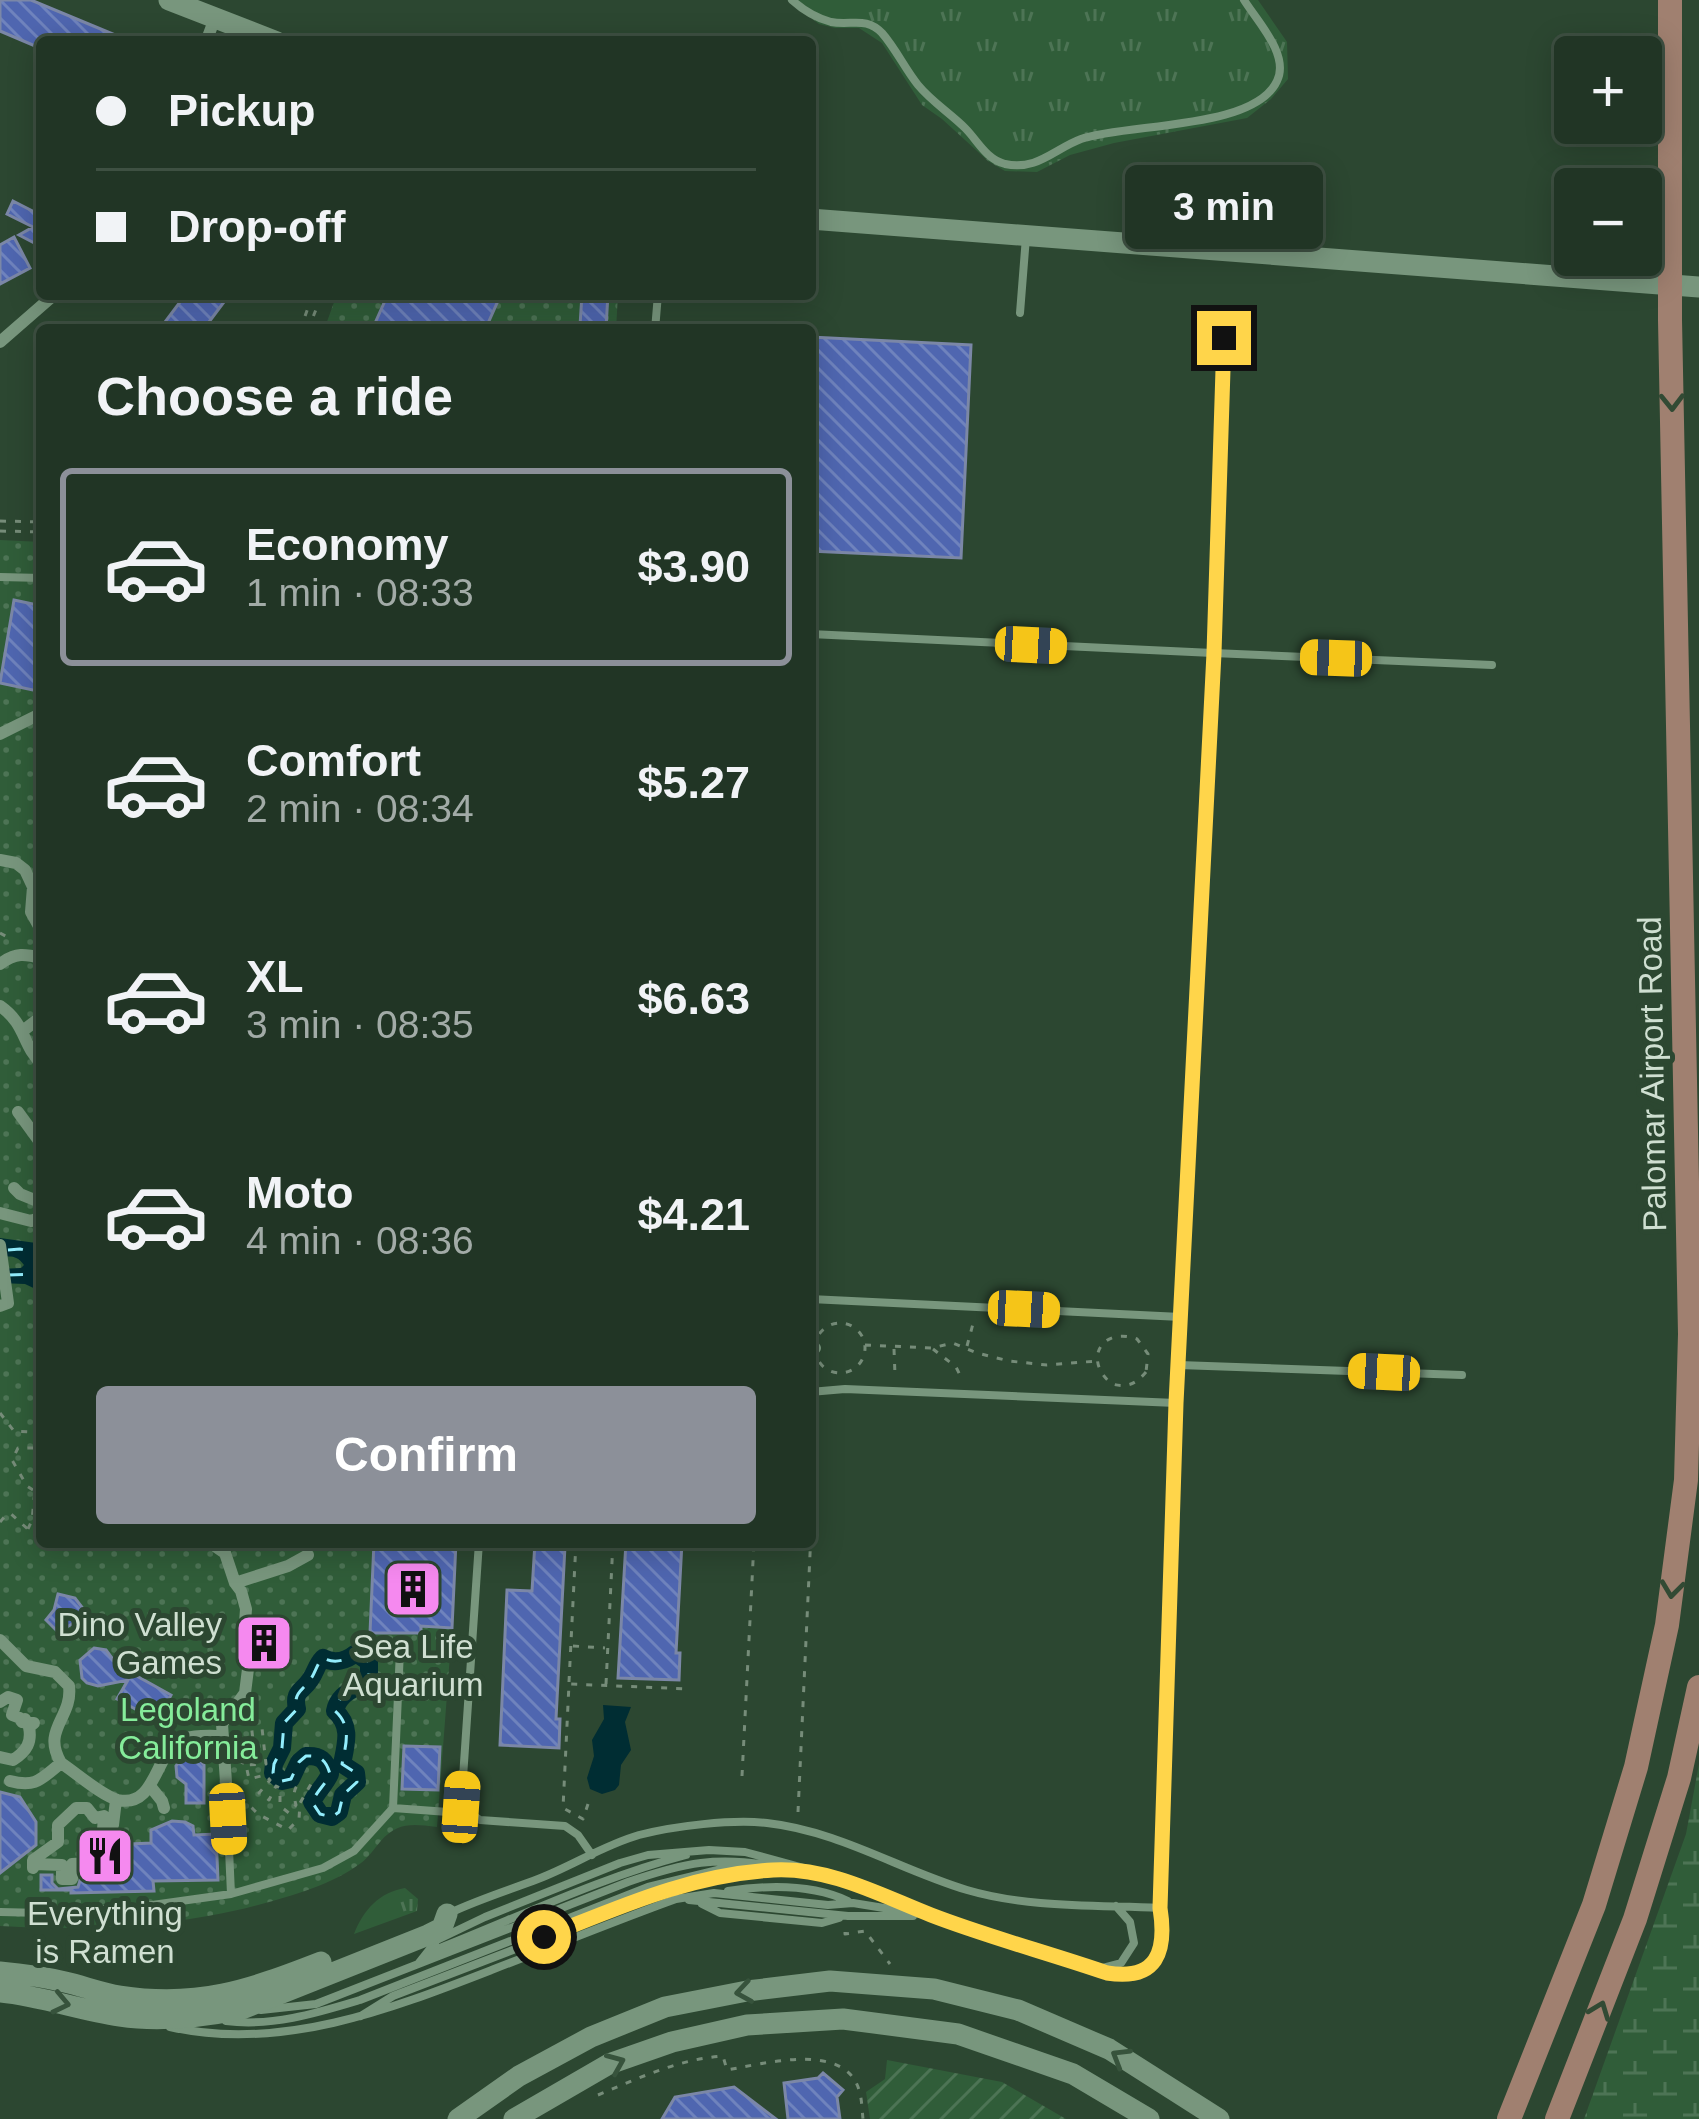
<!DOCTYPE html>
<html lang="en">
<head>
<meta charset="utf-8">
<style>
  body { margin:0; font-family:Helvetica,sans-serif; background:#2d4032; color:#f1f3f6; height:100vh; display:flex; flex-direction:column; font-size:45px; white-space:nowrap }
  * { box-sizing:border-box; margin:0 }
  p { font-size:39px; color:#a2aba7 }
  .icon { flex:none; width:66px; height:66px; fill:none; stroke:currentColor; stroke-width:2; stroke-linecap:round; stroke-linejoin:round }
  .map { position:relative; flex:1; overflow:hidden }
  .drawer { position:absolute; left:36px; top:324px; width:780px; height:1224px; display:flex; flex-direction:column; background:#213525; border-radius:12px; box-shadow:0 6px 30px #0003,0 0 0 3px #3e5042 }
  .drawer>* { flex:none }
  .top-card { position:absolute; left:36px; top:36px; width:780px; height:264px; border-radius:12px; box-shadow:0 6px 30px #0003,0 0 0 3px #3e5042; display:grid; align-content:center; height:264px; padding:0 60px; background:#213525 }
  .buttons { position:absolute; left:1554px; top:36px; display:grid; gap:24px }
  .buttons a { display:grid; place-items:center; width:108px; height:108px; border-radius:12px; background:#213525; box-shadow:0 6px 30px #0003,0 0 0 3px #3e5042; font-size:60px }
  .end { position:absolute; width:54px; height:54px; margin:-27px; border:15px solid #ffd54a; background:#111; box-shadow:0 0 0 6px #111 }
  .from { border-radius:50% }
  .bubble { position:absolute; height:84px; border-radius:12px; background:#213525; box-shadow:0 6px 30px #0003,0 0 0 3px #3e5042; font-size:39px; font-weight:800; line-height:84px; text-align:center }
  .car { position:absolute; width:36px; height:72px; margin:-36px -18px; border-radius:15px; box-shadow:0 0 9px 3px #0007; background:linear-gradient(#f5c518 24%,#345 0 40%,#f5c518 0 76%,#345 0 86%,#f5c518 0) }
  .top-card b { display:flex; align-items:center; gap:42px; height:114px; font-size:45px }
  .top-card b+b { border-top:3px solid #3e5042 }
  .top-card i { width:30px; height:30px; background:#f1f3f6 }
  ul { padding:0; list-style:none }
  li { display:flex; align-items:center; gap:36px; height:198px; margin:0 24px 18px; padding:0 36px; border:6px solid transparent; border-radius:12px }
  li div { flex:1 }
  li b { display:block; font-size:45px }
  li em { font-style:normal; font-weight:800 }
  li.on { border-color:#8c9099 }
  li>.icon { width:108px; height:108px; stroke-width:1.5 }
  h2 { padding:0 60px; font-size:54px; line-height:144px }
  .button { display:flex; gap:24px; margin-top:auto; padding:24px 60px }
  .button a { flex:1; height:138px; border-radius:12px; background:#8c9099; color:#fff; font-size:48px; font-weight:800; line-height:138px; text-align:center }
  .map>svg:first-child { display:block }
</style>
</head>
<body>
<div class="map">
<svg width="1699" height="2119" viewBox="0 0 1699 2119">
  <defs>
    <pattern id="grass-tufts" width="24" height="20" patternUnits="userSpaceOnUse" patternTransform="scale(3)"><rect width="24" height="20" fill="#305d39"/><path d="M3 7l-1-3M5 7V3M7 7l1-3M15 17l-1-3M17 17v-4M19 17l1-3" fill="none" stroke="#4d7455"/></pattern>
    <pattern id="wetland-marsh" width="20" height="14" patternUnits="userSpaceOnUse" patternTransform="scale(3)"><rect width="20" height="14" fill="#305d39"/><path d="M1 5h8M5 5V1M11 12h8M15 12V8" fill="none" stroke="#4d7455"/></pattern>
    <pattern id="park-dots" width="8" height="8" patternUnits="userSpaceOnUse" patternTransform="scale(3)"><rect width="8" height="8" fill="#305d39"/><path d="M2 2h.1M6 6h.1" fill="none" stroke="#4d7455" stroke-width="1.8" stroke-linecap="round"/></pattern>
    <pattern id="garden-furrows" width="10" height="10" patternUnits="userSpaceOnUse" patternTransform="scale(3)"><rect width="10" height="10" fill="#305d39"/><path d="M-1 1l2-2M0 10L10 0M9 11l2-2" fill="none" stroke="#4d7455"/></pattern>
    <pattern id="building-back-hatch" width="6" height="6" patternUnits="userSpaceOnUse" patternTransform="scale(3)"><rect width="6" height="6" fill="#4f66b0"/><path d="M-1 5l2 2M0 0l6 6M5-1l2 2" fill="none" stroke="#6f83bd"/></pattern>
  </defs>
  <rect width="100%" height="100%" fill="#2c4731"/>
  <path fill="url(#grass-tufts)" d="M 787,0 L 1258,0 L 1287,42 L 1288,79 L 1271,99 L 1247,118 L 1114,143 L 1070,155 L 1037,172 L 1005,171 L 988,161 L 942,119 L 922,105 L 882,43 L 859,28 L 835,28 L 819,24 Z
    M 405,1888 L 418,1899 L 417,1911 L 354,1934 C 363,1910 380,1892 405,1888 Z"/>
  <path fill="url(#wetland-marsh)" d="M 1699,1764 L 1699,2119 L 1584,2119 L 1686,1834 Z"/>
  <path fill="url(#park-dots)" d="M 337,294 L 618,294 L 616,330 L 324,330 Z
    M 0,540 L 42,542 L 42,1542 L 374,1542 L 370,1633 L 420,1633 L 421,1626 L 452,1628 L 437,1827 C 412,1824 397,1822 380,1842 C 374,1849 368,1858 361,1863 C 333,1884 292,1896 258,1905 C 176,1927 84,1931 0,1926 Z"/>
  <path fill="url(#garden-furrows)" d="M 887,2060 L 1002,2082 L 1066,2119 L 870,2119 L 866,2092 L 885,2079 Z"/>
  <path fill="#002d33" d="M 42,1237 L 42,1292 L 25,1284 L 0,1283 L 0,1269 L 21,1268 L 24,1265 C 17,1255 11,1256 0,1257 L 0,1238 L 36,1243 Z
    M 603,1705 L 631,1707 L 625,1722 L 631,1750 L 621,1765 L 619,1785 L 615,1790 L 602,1794 L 590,1789 L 587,1778 L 594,1756 L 592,1740 L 604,1719 Z"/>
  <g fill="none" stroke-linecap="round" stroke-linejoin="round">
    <path stroke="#002d33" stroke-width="18" d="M 356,1653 L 369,1662 L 369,1678 C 357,1690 339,1691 335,1711 C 352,1726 346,1744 342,1764 L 356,1773 L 357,1782 L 343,1795 L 339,1812 L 332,1817 L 320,1814 L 312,1802 C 317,1791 325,1785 330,1774 C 326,1760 320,1755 306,1756 L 299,1762 L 291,1779 L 282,1781 L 273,1773 L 274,1764 L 282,1748 L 284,1723 L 297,1709 C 293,1691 302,1692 310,1680 C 316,1672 316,1665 323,1658 C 334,1664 346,1661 356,1653 Z"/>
    <path stroke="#92edfc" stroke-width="3" stroke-dasharray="15 12" stroke-linecap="butt" d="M 8,1250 L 20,1249 L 42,1254
      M 8,1275 L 36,1274 L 42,1276
      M 356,1653 L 369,1662 L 369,1678 C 357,1690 339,1691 335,1711 C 352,1726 346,1744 342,1764 L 356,1773 L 357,1782 L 343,1795 L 339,1812 L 332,1817 L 320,1814 L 312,1802 C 317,1791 325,1785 330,1774 C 326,1760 320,1755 306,1756 L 299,1762 L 291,1779 L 282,1781 L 273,1773 L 274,1764 L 282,1748 L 284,1723 L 297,1709 C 293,1691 302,1692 310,1680 C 316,1672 316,1665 323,1658 C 334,1664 346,1661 356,1653 Z"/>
  </g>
  <path fill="url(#building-back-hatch)" stroke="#7b87a7" stroke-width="3" d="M 0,0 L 31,0 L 132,42 L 42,42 L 42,49 L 0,31 Z
    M 13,201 L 42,216 L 42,247 L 19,235 L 33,227 L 7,214 Z
    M 14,237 L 30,268 L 0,284 L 0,245 Z
    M 186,294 L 230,294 L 203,330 L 159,330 Z
    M 388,294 L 501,294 L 485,330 L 372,330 Z
    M 582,294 L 608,294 L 606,328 L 580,326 Z
    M 810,337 L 971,345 L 961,558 L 810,551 Z
    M 14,600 L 42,606 L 42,692 L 0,683 Z
    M 374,1542 L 456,1542 L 452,1628 L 421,1626 L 421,1633 L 370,1633 Z
    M 535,1542 L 560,1542 L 560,1546 L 565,1546 L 556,1719 L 560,1719 L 559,1748 L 500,1745 L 507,1590 L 532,1591 Z
    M 626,1542 L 682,1542 L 676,1653 L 680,1653 L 679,1680 L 618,1678 Z
    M 58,1594 L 75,1598 L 88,1615 L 58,1632 L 46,1620 L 54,1610 Z
    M 271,1624 L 275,1661 L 259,1662 L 255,1625 Z
    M 94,1648 L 106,1650 L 117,1665 L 171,1695 L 157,1721 L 117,1699 L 128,1680 L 98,1686 L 87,1683 L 82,1678 L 80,1660 Z
    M 404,1746 L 440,1747 L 438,1790 L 402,1789 Z
    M 184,1755 L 196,1756 L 204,1765 L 204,1803 L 186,1803 L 186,1784 L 177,1777 L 176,1766 Z
    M 0,1792 L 20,1797 L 36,1822 L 36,1845 L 0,1873 Z
    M 172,1821 L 185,1822 L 193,1826 L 194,1835 L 216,1834 L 218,1880 L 153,1881 L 154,1891 L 71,1893 L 71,1890 L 41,1890 L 41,1875 L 52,1875 L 52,1883 L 58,1889 L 78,1887 L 82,1874 L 94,1872 L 98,1868 L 98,1851 L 112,1835 L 123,1831 L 122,1849 L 130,1844 L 151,1843 L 151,1830 Z
    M 823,2073 L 843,2090 L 837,2097 L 840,2119 L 788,2119 L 784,2083 L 818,2078 Z
    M 734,2087 L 776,2119 L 662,2119 L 675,2097 Z"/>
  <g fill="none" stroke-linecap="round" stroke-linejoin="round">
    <path stroke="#768c79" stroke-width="3" stroke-dasharray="6 9" stroke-linecap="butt" d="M 300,330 L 313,294
      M 308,330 L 322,294
      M 0,521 L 42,522
      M 0,531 L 42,532
      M 0,933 L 9,938
      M815 1348a25 25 0 1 1 50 0a25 25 0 1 1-50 0Z
      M 865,1345 L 932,1348 L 953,1343 L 977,1353 L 1009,1361 L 1047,1365 L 1097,1361
      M 967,1346 L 974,1320
      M 894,1349 L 895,1375
      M 933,1349 L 956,1367 L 963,1381
      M 1146,1372 C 1136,1384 1127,1388 1112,1384 C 1082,1360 1102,1326 1137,1339 L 1148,1354 L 1146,1372 L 1149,1376
      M 0,1413 L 14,1431 L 33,1432 L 41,1439 L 40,1450
      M 33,1490 L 27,1486 L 12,1460 L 18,1448 L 33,1448 L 40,1452 L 36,1458 L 36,1479
      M 0,1522 L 6,1515 L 11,1514 L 31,1532 L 42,1536
      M 28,1529 L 32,1520 L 36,1479 L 42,1480
      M 573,1646 L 605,1648
      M 569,1682 L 576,1542
      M 606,1684 L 613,1542
      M 251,1720 L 262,1728 L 266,1764 L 246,1765 L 249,1779 L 265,1775 L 270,1780 L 259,1793 L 269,1800 L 276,1786 L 280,1788 L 280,1806 L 289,1813 L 296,1805 C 293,1794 293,1788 302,1780
      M 242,1764 L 253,1740 L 251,1723
      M 742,1776 L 754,1542
      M 241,1797 L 258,1814 L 288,1830 L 299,1819 L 300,1803 L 311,1784
      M 588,1804 L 583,1819 L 563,1808 L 569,1684 L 691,1689
      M 798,1812 L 813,1490
      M 845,1932 L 845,1934 L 865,1931 L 890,1964
      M 598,2095 C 639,2078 679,2059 723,2056 L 727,2070 C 762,2064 845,2041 859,2090 C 862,2099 862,2110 863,2119"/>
    <path stroke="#78967d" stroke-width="8" d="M 792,0 C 803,10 816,18 831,22 C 851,26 866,16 882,33 C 896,49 905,69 918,85 C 932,102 950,113 965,128 C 978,141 986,159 1005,164 C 1037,171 1054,149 1081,139 C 1128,123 1254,130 1277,81 C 1290,55 1257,21 1244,0
      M 1020,313 L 1026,237
      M 655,330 L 658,294
      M 1224,338 L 1213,653 L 1492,665
      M 0,577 L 42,578
      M 810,1299 L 1181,1317
      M 1179,1365 L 1462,1375
      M 810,1392 L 845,1389 L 1176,1403
      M 226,1782 L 231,1894
      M 461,1807 L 479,1542
      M 393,1808 L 448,1812 L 461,1807 L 480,1820 L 565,1826 L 578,1835 L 592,1855
      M 728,1891 C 767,1885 812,1884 848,1901
      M 689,1900 L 848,1916 L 913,1916
      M 702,1904 L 720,1913 L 822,1923 L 839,1918
      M 0,1912 L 42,1913 L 138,1907 L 231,1894 L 323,1868 L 354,1851 L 393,1808 L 400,1650 L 391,1642 L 368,1642
      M 452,1912 C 480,1899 509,1890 538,1879 C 572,1866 604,1845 639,1835 C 674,1826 732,1819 767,1823 C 839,1831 900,1870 967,1890 C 1028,1908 1096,1905 1159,1908
      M 427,1957 L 440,1948 C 521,1916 602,1877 686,1855
      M 418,1964 L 437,1940 L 485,1917 L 620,1863 L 648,1855 L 709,1850 L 745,1852 L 804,1868
      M 1098,1969 L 1121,1963 L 1134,1943 L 1130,1922 L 1116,1906
      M 261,2010 L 316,2004 L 628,1882 C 683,1863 718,1855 777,1867
      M 361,2016 L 393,1996 L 690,1882 L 771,1870 L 823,1875 L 859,1886 L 933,1916 L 1107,1973 C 1157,1982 1167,1952 1159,1908 L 1176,1403 L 1213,653 L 810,634
      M 226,2021 C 272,2027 317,2013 360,2000 L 648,1887 L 726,1868 L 749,1869
      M 170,2027 C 282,2052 391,2009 494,1969 C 554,1946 615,1921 676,1899 L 714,1893 L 828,1905 L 853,1903 L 921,1914"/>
    <path stroke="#78967d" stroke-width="12" d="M 206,42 L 215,18
      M 0,342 L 55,294
      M 0,734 L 36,716 L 42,718
      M 0,860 L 16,863 L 25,870 L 33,887 L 31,912 L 40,928 L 41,959
      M 0,964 C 16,952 25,954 42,958
      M 0,1006 C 27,1025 21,1044 42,1064
      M 24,1030 L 42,1016
      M 18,1112 L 42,1145
      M 14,1188 L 20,1194 L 42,1203
      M 0,1213 L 31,1221 L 42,1217
      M 0,1245 L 8,1303 L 0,1306
      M 810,1346 L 815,1348
      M 209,1542 L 225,1553 L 235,1583 L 241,1591 L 246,1609 L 244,1637 L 250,1653 L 245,1693 L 222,1724 L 226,1782
      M 235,1583 L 288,1566 L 308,1555
      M 0,1640 L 26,1666 L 55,1672 L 69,1686 C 73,1718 41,1729 61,1763 C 75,1772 102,1796 118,1800 C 154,1808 155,1759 176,1743 C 189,1734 208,1736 223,1736
      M 0,1702 L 8,1697 L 17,1700 L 12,1715 L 20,1718 L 22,1722 L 25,1719 L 26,1723 L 34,1723 L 29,1727 C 32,1742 27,1751 13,1760 L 0,1757
      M 10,1781 C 36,1788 41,1779 61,1763
      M 150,1786 L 162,1801 L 164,1808
      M 76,1808 L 87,1808 L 95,1818 L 104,1816 L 103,1830 L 87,1848 L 89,1863 L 72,1864 L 72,1879 L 62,1879 L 62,1865 L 35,1864 L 33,1868 L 33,1860 L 58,1842 L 58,1825 Z
      M 113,1825 L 116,1800"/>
    <path stroke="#78967d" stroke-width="21" d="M 169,0 L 277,42
      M 810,219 L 1699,287
      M 0,1972 C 22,1974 44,1977 65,1982 C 83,1986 101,1993 120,1996 C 198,2008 249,1990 321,1962
      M 0,1992 C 41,1996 79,2010 120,2016 C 159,2022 203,2017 242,2009 L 428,1935 L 442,1928 L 447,1914
      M 458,2119 L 519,2076 L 591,2037 L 665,2007 L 747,1991 L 830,1981 L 934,1989 L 1018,2010 L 1109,2049 L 1219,2119
      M 514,2119 L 609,2064 L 672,2042 L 747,2025 L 843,2019 L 958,2034 L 1073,2074 L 1149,2119"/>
    <path stroke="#a08070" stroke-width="24" d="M 1509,2119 L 1594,1905 L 1636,1767 L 1667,1625 L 1686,1480 L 1690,1334 L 1670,320 L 1670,0
      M 1557,2119 L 1635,1919 L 1679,1778 L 1699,1687"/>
  </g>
  <defs><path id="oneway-chevron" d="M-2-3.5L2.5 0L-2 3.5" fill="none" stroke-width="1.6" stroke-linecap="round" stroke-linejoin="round" transform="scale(3)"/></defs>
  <g stroke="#324a34">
    <use href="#oneway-chevron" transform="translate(1672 402) rotate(89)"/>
    <use href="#oneway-chevron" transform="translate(1672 1589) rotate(97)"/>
    <use href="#oneway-chevron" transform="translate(1600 2010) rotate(-69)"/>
  </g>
  <g stroke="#37533c">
    <use href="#oneway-chevron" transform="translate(744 1992) rotate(171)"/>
    <use href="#oneway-chevron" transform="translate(61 2003) rotate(12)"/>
    <use href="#oneway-chevron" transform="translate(1120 2057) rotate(-149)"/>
    <use href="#oneway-chevron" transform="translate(616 2063) rotate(-23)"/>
  </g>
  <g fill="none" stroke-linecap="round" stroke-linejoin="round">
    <path stroke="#ffd54a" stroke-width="15" d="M 544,1937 C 620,1907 689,1875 773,1870 C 829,1867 880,1895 931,1915 C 988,1937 1049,1953 1107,1973 C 1157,1981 1167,1952 1160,1908 L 1176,1403 L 1214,653 L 1224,338"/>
  </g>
  <defs>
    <g id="building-square" transform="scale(3)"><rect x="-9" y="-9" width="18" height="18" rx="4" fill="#f589ef" stroke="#2c4731"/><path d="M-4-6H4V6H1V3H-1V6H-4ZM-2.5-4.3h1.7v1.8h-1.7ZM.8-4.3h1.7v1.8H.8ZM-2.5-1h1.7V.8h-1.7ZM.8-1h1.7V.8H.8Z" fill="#111"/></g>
    <g id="restaurant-square" transform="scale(3)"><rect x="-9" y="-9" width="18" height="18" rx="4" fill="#f589ef" stroke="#2c4731"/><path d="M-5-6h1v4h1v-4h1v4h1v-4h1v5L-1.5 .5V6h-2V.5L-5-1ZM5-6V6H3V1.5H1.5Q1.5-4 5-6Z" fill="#111"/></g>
  </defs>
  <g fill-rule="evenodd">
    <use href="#building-square" x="413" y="1589"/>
    <use href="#building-square" x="264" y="1643"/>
    <use href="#restaurant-square" x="105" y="1856"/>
  </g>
  <g text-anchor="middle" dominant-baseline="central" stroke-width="10" stroke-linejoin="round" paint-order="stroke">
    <g font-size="33" fill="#cfdfd1" stroke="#2c4731">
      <text transform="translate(1652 1074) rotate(-91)">Palomar Airport Road</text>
    </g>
    <g font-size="33" fill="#cfdfd1" stroke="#2c4731">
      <text x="222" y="1624" text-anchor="end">Dino Valley<tspan x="222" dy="38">Games</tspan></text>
      <text x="413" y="1646">Sea Life<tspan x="413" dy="38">Aquarium</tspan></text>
      <text x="105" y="1913">Everything<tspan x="105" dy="38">is Ramen</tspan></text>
    </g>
    <g font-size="33" fill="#85ec9a" stroke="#2c4731">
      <text x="188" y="1709">Legoland<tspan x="188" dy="38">California</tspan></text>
    </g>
  </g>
</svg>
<div class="buttons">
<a>+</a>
<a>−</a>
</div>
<i class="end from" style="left:544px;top:1937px"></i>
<i class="end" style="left:1224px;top:338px"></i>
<div class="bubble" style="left:1125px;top:165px;width:198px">3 min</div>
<i class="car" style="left:1031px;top:645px;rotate:93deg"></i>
<i class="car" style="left:1336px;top:658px;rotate:272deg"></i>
<i class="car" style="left:1024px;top:1309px;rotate:93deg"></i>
<i class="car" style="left:1384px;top:1372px;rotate:273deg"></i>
<i class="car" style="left:461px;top:1807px;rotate:4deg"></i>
<i class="car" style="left:228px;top:1819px;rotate:177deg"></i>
<div class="top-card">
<b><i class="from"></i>Pickup</b>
<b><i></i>Drop-off</b>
</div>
<section class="drawer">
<h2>Choose a ride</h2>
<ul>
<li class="on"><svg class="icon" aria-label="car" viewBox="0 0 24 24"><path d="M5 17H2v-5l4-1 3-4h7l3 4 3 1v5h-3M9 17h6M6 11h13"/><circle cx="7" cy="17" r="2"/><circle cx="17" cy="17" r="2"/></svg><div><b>Economy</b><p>1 min · 08:33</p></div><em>$3.90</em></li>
<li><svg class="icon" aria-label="car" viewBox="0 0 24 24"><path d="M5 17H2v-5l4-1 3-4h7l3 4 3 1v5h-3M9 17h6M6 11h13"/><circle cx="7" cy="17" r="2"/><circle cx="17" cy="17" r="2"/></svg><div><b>Comfort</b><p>2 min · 08:34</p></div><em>$5.27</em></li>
<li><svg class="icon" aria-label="car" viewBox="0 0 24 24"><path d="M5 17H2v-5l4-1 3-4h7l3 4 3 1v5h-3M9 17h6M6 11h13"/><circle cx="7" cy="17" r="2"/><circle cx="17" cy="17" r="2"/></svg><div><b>XL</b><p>3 min · 08:35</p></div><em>$6.63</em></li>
<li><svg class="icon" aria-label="car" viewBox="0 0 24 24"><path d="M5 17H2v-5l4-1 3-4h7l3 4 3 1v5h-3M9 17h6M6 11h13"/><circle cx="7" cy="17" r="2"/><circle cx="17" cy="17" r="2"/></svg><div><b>Moto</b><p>4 min · 08:36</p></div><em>$4.21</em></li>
</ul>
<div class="button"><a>Confirm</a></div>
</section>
</div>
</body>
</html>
